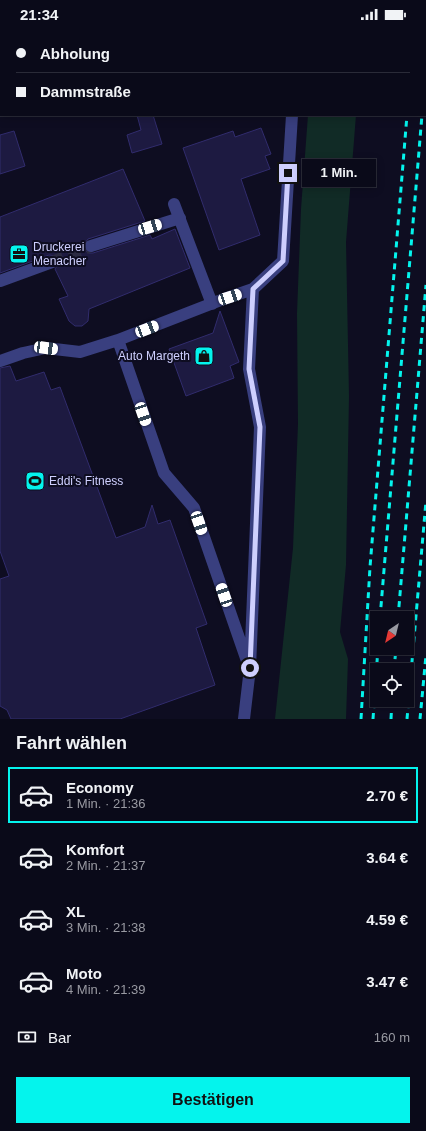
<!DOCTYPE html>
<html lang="de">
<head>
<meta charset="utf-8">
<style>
  body { margin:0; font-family:Helvetica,sans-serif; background:#131322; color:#f1f3f6; height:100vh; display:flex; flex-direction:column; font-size:15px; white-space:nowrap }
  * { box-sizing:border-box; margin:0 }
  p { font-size:13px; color:#999aa2 }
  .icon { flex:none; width:22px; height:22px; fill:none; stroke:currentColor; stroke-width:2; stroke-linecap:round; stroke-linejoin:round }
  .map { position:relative; height:691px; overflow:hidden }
  .details { display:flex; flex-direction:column; background:#0a0a19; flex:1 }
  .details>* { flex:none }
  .guide { position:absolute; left:0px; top:0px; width:426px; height:88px; box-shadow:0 2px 10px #0003,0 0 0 1px #2a2b38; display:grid; align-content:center; height:88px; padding:0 16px; background:#0a0a19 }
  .needle { width:26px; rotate:215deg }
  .controls { position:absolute; left:370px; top:583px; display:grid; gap:8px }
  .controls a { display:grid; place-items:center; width:44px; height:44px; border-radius:0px; background:#0a0a19; box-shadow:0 2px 10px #0003,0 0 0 1px #2a2b38; font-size:20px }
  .end { position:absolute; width:18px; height:18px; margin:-9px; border:5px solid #cecffe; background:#111; box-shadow:0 0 0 2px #111 }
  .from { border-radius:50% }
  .bubble { position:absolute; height:28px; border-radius:0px; background:#0a0a19; box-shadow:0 2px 10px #0003,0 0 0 1px #2a2b38; font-size:13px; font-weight:700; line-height:28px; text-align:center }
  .car { position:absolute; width:12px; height:24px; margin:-12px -6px; border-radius:5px; box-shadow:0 0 3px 1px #0007; background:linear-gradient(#fff 24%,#345 0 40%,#fff 0 76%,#345 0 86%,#fff 0) }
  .guide b { display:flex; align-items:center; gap:14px; height:38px; font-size:15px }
  .guide b+b { border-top:1px solid #2a2b38 }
  .guide i { width:10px; height:10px; background:#f1f3f6 }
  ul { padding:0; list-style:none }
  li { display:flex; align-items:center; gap:12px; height:56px; margin:0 8px 6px; padding:0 8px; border:2px solid transparent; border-radius:0px }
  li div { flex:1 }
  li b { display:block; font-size:15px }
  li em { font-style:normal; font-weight:700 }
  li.current { border-color:#04f4ed }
  li>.icon { width:36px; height:36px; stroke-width:1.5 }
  h2 { padding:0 16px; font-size:18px; line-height:48px }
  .pay { display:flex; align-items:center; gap:10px; height:44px; padding:0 16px; font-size:15px }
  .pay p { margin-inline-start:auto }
  .primary-button { display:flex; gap:8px; margin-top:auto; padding:8px 16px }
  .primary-button a { flex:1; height:46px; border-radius:0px; background:#04f4ed; color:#111; font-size:16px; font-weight:700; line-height:46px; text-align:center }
  .status { display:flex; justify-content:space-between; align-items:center; height:28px; padding:0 20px; background:#0a0a19; direction:ltr }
  .status svg { height:11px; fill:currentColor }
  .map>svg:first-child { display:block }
</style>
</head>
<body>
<div class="status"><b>21:34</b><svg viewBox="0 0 49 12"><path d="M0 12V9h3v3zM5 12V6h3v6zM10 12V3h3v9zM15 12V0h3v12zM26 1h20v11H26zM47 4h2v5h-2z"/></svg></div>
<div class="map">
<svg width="426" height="691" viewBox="0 0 426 691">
  <rect width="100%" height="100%" fill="#0e0d21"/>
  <path fill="#112b26" d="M 308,87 L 356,87 L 346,214 L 349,368 L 346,537 L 340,604 L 348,631 L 346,691 L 275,691 L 293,520 L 298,396 L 297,286 L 301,181 Z"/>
  <path fill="#0e0d21" d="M 426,664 L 426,691 L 392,691 L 408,678 Z"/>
  <path fill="#1d1a41" stroke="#312c6d" d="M 137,87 L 153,87 L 162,116 L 132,125 L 127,107 L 141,102 Z
    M 261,100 L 271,126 L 265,128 L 270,141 L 241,151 L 260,207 L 219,222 L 183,120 L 233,103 L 235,109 Z
    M 14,103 L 25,138 L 0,146 L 0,107 Z
    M 123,141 L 145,193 L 88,211 L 84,217 L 86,223 L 89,225 L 93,225 L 150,207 L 152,211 L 175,201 L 190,240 L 89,281 L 88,293 L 82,298 L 75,298 L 69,293 L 59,271 L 68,268 L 55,241 L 59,235 L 56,228 L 49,227 L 0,245 L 0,189 Z
    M 220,283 L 239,334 L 230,338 L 234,350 L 186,368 L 169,321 L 213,305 Z
    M 10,338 L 16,353 L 44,344 L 51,362 L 60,359 L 116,510 L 145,499 L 152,477 L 158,496 L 170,492 L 207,596 L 196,600 L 215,657 L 120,691 L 11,691 L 7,682 L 0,678 L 0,551 L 9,548 L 0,523 L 0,340 Z"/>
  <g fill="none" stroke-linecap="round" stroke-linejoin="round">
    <path stroke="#2b2a42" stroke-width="12" stroke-dasharray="12 6" stroke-linecap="butt" d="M 52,234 L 91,218"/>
    <path stroke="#393f7f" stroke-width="12" d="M 299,1 L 299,0
      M 174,176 L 212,276
      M 91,218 L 180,190
      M 0,253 L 52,234
      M 118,312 L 164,445 L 194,480 L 247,633
      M 0,333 L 23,325 L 46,320 L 80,324 L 118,312 L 221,272 L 253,261 L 283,233 L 292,87
      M 244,691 L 250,640 L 260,399 L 249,341 L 253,261"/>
    <path stroke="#04f4ed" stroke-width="3" stroke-dasharray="6 5" stroke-linecap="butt" d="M 414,1 L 414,0
      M 425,54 L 426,43
      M 380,590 L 422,87
      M 398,590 L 426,257
      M 394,642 L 396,620
      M 361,691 L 370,539 L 407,87
      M 373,691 L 378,620
      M 391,691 L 392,672
      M 407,691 L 426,473
      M 420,691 L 426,627"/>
  </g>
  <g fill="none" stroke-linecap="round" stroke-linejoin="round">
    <path stroke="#cecffe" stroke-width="5" d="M 250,640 L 260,399 L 249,341 L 253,261 L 283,233 L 288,145"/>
  </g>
  <defs>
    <g id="office-square" transform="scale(1)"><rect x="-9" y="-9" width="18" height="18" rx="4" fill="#04f4ed" stroke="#0e0d21"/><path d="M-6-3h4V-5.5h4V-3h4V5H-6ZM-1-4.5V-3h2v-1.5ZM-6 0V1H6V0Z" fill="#111"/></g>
    <g id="shop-square" transform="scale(1)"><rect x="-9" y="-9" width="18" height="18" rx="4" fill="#04f4ed" stroke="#0e0d21"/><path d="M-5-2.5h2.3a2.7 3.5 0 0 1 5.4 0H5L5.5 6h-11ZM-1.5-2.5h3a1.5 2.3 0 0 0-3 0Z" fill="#111"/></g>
    <g id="stadium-square" transform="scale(1)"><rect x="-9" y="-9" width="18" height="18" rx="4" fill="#04f4ed" stroke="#0e0d21"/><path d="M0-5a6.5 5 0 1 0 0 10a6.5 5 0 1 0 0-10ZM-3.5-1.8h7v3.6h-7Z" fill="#111"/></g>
  </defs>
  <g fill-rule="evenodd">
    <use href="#office-square" x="19" y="226"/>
    <use href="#shop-square" x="204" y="328"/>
    <use href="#stadium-square" x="35" y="453"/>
  </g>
  <g text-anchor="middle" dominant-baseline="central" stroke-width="4" stroke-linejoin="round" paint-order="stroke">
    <g font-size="12" fill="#cecffe" stroke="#0e0d21" text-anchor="start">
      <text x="33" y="219">Druckerei<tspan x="33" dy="14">Menacher</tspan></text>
      <text x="190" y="328" text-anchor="end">Auto Margeth</text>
      <text x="49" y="453">Eddi's Fitness</text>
    </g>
  </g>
</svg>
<div class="controls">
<a><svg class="needle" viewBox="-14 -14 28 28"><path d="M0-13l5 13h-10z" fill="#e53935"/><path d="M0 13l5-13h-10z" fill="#999aa2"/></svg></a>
<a><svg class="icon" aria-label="locate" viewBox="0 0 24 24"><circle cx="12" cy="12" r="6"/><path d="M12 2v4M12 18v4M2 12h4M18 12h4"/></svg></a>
</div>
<i class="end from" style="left:250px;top:640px"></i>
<i class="end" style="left:288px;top:145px"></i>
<div class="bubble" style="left:302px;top:131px;width:74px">1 Min.</div>
<i class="car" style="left:150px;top:199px;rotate:73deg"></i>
<i class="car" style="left:230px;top:269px;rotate:72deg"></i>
<i class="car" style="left:147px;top:301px;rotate:69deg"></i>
<i class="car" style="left:46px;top:320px;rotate:98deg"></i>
<i class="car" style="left:143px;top:386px;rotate:161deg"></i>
<i class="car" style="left:199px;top:495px;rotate:161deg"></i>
<i class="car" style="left:224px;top:567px;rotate:341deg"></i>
<div class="guide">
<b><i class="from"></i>Abholung</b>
<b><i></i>Dammstraße</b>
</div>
</div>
<section class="details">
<h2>Fahrt wählen</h2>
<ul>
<li class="current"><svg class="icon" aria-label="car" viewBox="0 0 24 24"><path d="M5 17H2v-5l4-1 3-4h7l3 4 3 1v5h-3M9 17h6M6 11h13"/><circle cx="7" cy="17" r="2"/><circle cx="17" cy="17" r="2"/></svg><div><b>Economy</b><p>1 Min. · 21:36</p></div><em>2.70 €</em></li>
<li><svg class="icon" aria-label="car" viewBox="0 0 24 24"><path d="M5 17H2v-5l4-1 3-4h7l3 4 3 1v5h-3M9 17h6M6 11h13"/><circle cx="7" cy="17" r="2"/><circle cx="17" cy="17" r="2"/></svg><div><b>Komfort</b><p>2 Min. · 21:37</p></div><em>3.64 €</em></li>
<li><svg class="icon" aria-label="car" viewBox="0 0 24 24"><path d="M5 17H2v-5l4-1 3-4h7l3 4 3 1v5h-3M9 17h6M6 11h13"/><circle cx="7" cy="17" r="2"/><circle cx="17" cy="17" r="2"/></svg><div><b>XL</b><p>3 Min. · 21:38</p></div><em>4.59 €</em></li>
<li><svg class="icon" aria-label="car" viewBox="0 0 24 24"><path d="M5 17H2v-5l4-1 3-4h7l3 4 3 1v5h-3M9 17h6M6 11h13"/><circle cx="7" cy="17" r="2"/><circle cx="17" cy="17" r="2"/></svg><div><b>Moto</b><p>4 Min. · 21:39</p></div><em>3.47 €</em></li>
</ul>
<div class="pay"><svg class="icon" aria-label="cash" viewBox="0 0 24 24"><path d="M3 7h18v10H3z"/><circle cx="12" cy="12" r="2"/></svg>Bar<p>160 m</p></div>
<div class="primary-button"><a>Bestätigen</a></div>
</section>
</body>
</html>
